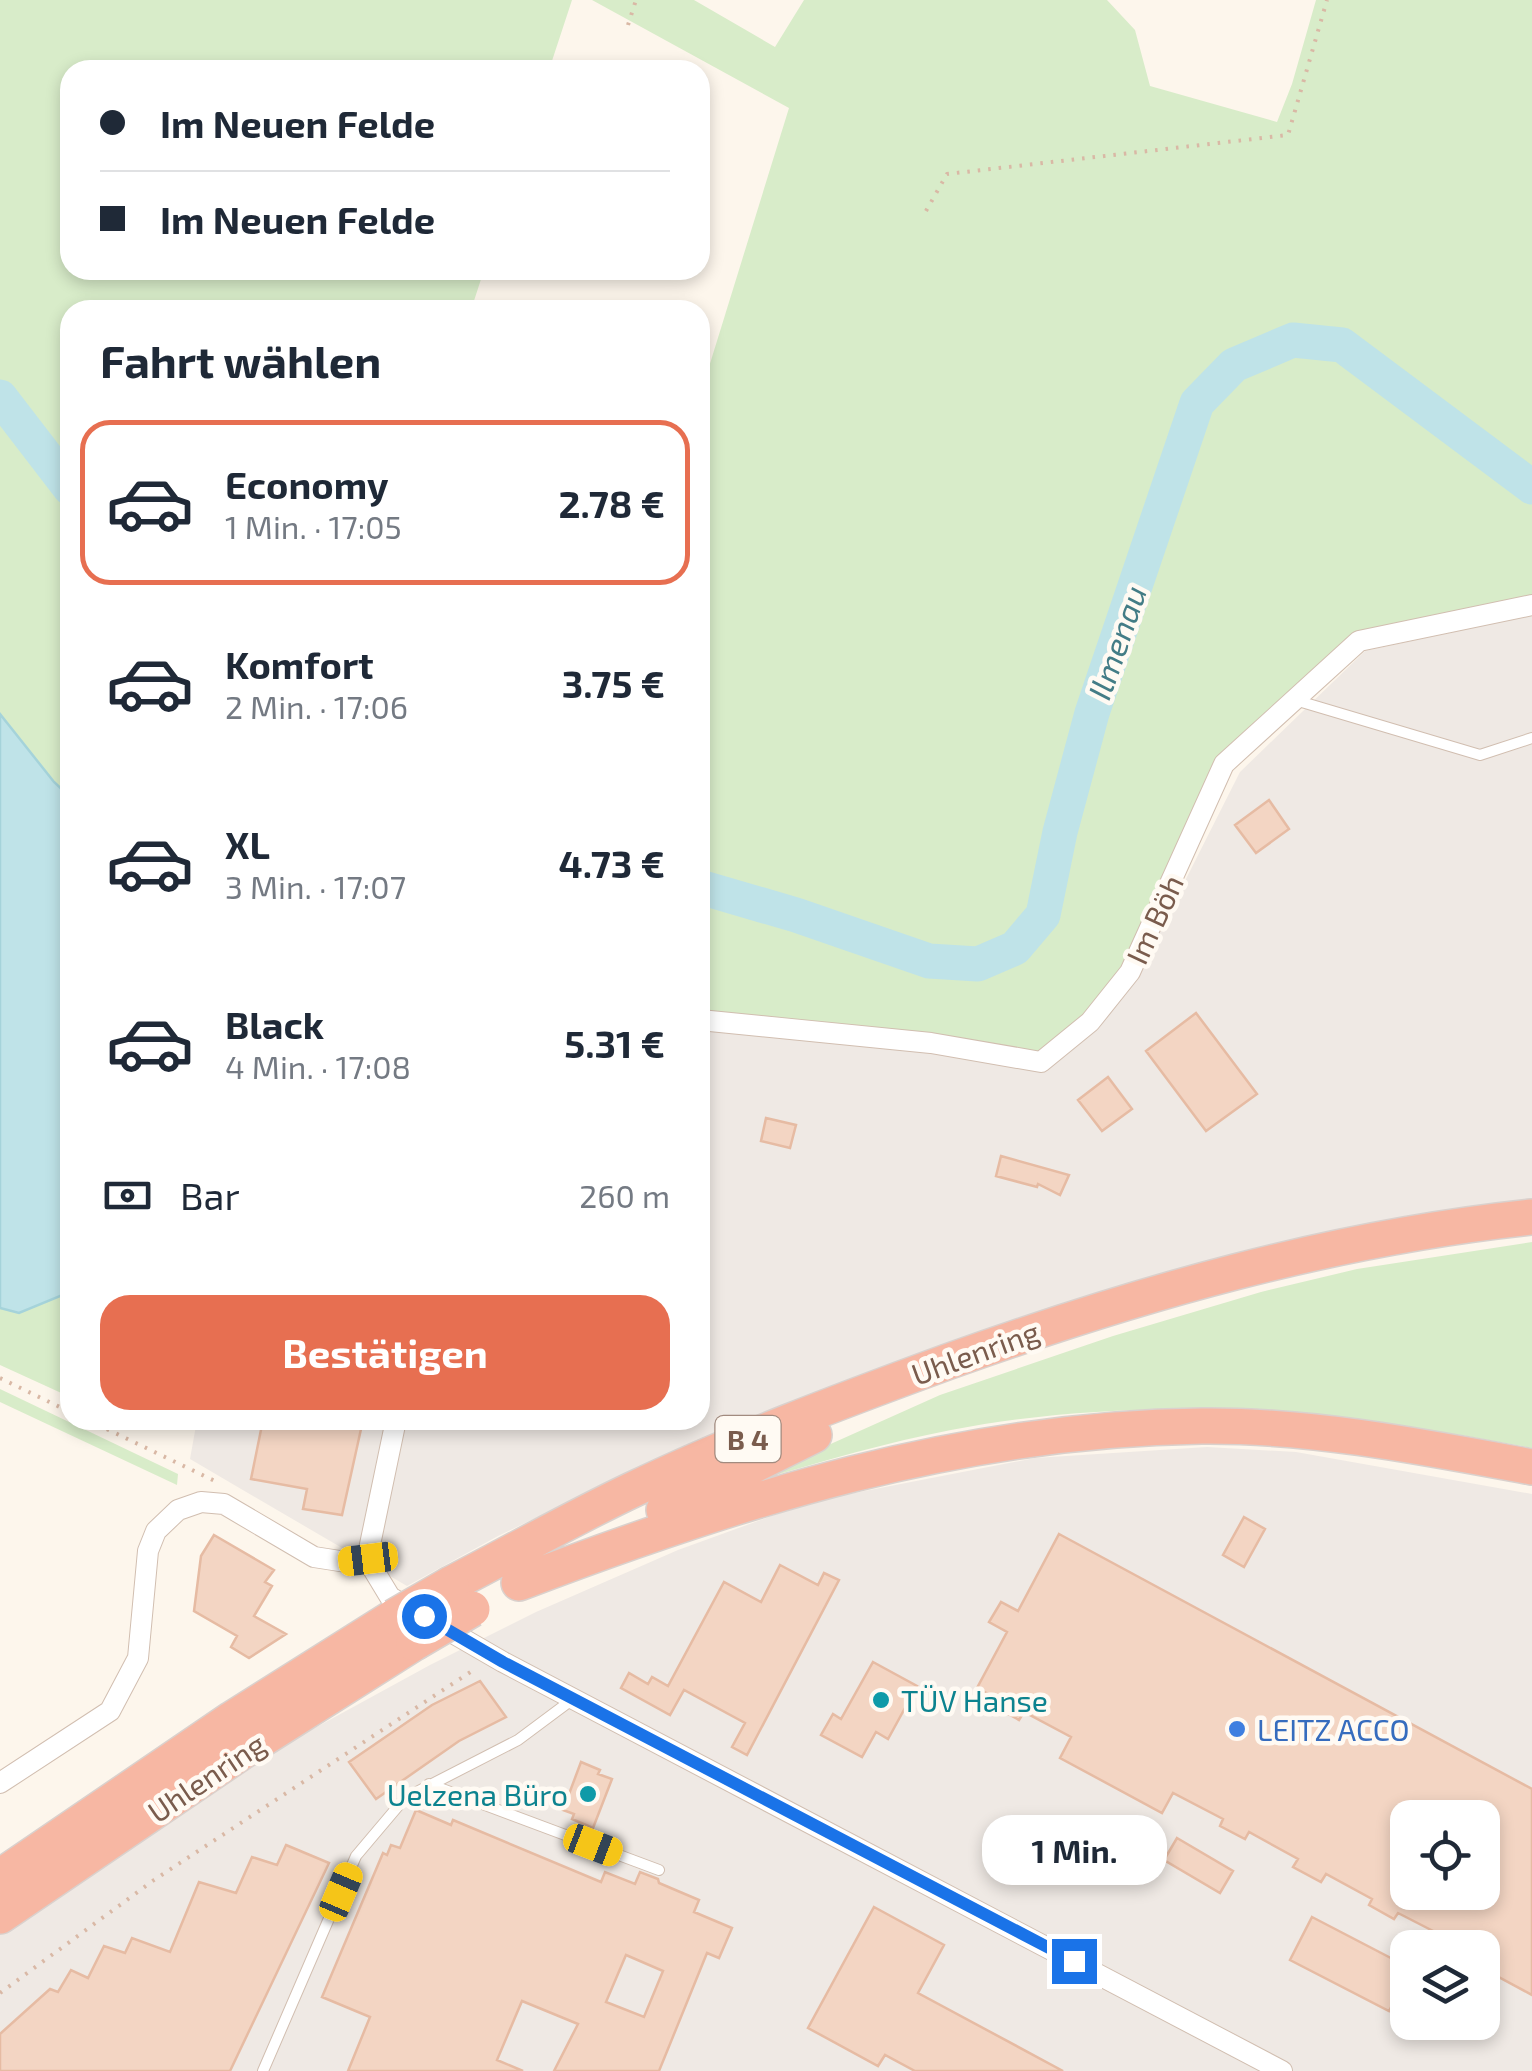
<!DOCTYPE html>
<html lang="de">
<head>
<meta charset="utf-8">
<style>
  body { margin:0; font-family:"Exo 2",sans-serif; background:#f6f6f7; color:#1f2937; height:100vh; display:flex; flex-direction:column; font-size:38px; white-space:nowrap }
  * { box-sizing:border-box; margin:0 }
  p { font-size:32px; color:#747a83 }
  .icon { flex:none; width:55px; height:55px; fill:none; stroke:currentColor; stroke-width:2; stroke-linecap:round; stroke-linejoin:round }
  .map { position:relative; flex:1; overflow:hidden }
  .drawer { position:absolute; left:60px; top:300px; width:650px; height:1130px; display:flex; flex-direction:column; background:#fff; border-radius:30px; box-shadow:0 5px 15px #0003 }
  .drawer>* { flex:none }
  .guide { position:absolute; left:60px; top:60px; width:650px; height:220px; border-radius:30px; box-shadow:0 5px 15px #0003; display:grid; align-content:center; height:220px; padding:0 40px; background:#fff }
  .buttons { position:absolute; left:1390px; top:1800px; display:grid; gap:20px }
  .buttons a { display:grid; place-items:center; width:110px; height:110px; border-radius:20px; background:#fff; box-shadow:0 5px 15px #0003; font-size:50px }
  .end { position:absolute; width:45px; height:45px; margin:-22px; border:12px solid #1a73e8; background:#fff; box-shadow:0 0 0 5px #fff }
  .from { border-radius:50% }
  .bubble { position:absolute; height:70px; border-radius:30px; background:#fff; box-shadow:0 5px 15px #0003; font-size:32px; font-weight:700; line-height:70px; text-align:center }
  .car { position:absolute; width:30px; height:60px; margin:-30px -15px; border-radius:12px; box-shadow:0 0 8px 2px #0007; background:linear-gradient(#f5c518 24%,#345 0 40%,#f5c518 0 76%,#345 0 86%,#f5c518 0) }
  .guide b { display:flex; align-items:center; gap:35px; height:95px; font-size:38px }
  .guide b+b { border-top:2px solid #e0e1e3 }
  .guide i { width:25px; height:25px; background:#1f2937 }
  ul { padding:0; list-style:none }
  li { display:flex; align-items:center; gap:30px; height:165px; margin:0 20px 15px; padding:0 20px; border:5px solid transparent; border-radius:30px }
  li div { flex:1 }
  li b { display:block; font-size:38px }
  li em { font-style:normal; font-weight:700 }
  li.current { border-color:#e76f51 }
  li>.icon { width:90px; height:90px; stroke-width:1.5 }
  h2 { padding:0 40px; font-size:45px; line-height:120px }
  .pay { display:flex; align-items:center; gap:25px; height:110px; padding:0 40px; font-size:38px }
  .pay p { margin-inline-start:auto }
  .button { display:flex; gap:20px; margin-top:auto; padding:20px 40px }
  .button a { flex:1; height:115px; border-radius:30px; background:#e76f51; color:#fff; font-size:40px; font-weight:700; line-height:115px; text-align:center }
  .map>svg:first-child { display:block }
</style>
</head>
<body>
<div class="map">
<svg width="1532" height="2071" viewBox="0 0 1532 2071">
  <rect width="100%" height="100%" fill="#fdf6ec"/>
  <path fill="#efe9e4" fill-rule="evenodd" d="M 1532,615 L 1532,1201 L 1355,1231 L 625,1475 L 498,1536 L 407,1586 L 190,1459 L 197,1420 L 700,1420 L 700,1025 L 933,1050 L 1046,1071 L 1094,1028 L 1138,974 L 1240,772 L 1365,651 Z
    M 1207,1447 L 1296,1452 L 1532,1494 L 1532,2071 L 0,2071 L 0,1930 L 251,1763 L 430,1665 L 536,1612 L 678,1550 L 813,1501 L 1035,1458 ZM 1408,1818 L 1482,1818 L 1482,1892 L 1408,1892 ZM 1408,1948 L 1482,1948 L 1482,2022 L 1408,2022 Z"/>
  <path fill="#d8ecc9" d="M 0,0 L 572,0 L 549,70 L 70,70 L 70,270 L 484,270 L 471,310 L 70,310 L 70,797 L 54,782 L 0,714 Z
    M 592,0 L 694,0 L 775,47 L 804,0 L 1107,0 L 1135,30 L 1150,86 L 1277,122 L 1292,84 L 1316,0 L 1532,0 L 1532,598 L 1352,638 L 1219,762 L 1124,964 L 1085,1013 L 1039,1052 L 700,1014 L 700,396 L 789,108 Z
    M 1532,1242 L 1532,1448 C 1340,1410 1144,1393 951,1430 C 878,1444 808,1466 737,1486 L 940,1395 L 1113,1336 L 1261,1292 L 1357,1269 Z
    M 70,1292 L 70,1397 L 0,1365 L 0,1308 L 19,1313 Z
    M 0,1389 L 178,1474 L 177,1485 L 0,1402 Z"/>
  <path fill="#bfe3e8" stroke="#a5d3da" stroke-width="2.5" d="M 0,714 L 54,782 L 70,797 L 70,1292 L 19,1313 L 0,1308 Z"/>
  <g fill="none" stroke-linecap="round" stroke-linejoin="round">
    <path stroke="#bfe3e8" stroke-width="35" d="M 0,397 L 70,488
      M 700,887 L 796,915 L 929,961 L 978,964 L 1015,948 L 1043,915 L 1060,832 L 1092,713 L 1197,403 L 1234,365 L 1293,340 L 1342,345 L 1532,487"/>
  </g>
  <path fill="#f3d5c3" stroke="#e6bba3" stroke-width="2.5" fill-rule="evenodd" d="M 1269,800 L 1289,829 L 1256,853 L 1235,825 Z
    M 1196,1013 L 1257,1094 L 1206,1131 L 1146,1051 Z
    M 1108,1077 L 1132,1109 L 1102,1131 L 1078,1100 Z
    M 766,1118 L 796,1125 L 790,1148 L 761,1141 Z
    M 1001,1156 L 1069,1175 L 1060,1195 L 1038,1184 L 1037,1187 L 996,1176 Z
    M 263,1420 L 363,1420 L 342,1515 L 303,1509 L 307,1489 L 251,1479 Z
    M 1244,1517 L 1265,1529 L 1244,1567 L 1223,1555 Z
    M 1059,1534 L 1532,1789 L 1532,1995 L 1482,1968 L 1482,1948 L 1445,1948 L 1431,1940 L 1435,1932 L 1398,1913 L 1394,1919 L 1369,1905 L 1372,1899 L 1326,1874 L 1321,1882 L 1293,1867 L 1298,1859 L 1249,1832 L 1245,1839 L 1220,1826 L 1223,1819 L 1173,1793 L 1162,1813 L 1060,1758 L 1071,1737 L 1024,1712 L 1019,1720 L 992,1705 L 996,1698 L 977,1688 L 1007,1632 L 989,1622 L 1001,1602 L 1018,1611 ZM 1408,1818 L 1482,1818 L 1482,1892 L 1408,1892 Z
    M 214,1535 L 274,1570 L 265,1582 L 272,1586 L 254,1616 L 286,1634 L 249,1658 L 231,1647 L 237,1636 L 194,1611 L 201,1556 Z
    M 780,1565 L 818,1585 L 824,1573 L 839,1580 L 747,1755 L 732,1747 L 745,1723 L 684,1690 L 670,1715 L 621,1688 L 629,1673 L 648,1684 L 652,1677 L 668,1686 L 724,1582 L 761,1602 Z
    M 873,1662 L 917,1686 L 888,1739 L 876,1732 L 862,1757 L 821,1735 L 833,1714 L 841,1719 Z
    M 480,1681 L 506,1717 L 459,1741 L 376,1799 L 349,1762 L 432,1705 Z
    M 581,1762 L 600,1770 L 598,1774 L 612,1779 L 593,1828 L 572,1819 L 574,1814 L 563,1810 Z
    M 416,1810 L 451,1825 L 453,1820 L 601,1882 L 605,1872 L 635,1884 L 640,1872 L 658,1879 L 659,1883 L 699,1900 L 694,1912 L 732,1928 L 719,1958 L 707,1953 L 659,2071 L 554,2071 L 578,2024 L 522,2001 L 497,2060 L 523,2071 L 348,2071 L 370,2017 L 322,1997 L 383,1853 L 387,1855 L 391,1845 L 400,1848 ZM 626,1955 L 663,1971 L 644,2017 L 606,2002 Z
    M 1177,1838 L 1233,1871 L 1220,1893 L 1164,1860 Z
    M 286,1845 L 329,1863 L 230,2071 L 0,2071 L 0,2034 L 50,1989 L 58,1992 L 71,1970 L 88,1978 L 104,1946 L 125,1953 L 132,1938 L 170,1952 L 199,1882 L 236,1893 L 252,1857 L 277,1865 Z
    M 874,1907 L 944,1945 L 918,1993 L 1063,2071 L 915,2071 L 885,2055 L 878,2066 L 808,2028 Z
    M 1312,1917 L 1408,1967 L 1408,1976 L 1389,2011 L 1290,1960 Z"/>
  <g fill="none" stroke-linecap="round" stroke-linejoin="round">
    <g stroke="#d1beb0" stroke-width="12">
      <path id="lane" d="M 1295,700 L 1480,755 L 1532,738
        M 429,1784 L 659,1870
        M 263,2071 L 356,1856 L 405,1798 L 518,1740 L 573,1699"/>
    </g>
    <g stroke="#d1beb0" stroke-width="22">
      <path id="street" d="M 700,1020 L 931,1043 L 1041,1062 L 1090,1022 L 1130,972 L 1224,764 L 1359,641 L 1532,605
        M 367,1559 L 396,1420
        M 439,1625 L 503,1662 L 1282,2071
        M 0,1783 L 110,1711 L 138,1658 L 148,1551 L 156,1531 L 178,1510 L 201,1502 L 224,1504 L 314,1557 L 346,1562 L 367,1559 L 390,1597 L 414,1611"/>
    </g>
    <g stroke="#dad1cd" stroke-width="38">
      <path id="highway" d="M 664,1510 L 814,1435
        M 519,1583 C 742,1498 961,1429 1202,1426 C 1312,1425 1424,1447 1532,1467
        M 451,1584 C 511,1553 571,1519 632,1490 C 734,1441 841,1401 947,1362 C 1137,1294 1331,1238 1532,1217
        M 0,1877 L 232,1719 L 394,1617
        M 0,1916 L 240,1753 L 414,1643"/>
    </g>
    <path stroke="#d9b8a5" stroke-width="4" stroke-dasharray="2.5 8" stroke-linecap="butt" d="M 628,25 L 636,0
      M 926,211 L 947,174 L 1288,135 L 1327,0
      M 0,1378 L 70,1412
      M 88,1420 L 219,1483
      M 0,1993 L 154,1880 L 475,1669"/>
    <use href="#lane" stroke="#fff" stroke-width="10"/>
    <use href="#street" stroke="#fff" stroke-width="20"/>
    <use href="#highway" stroke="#f7b7a3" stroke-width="35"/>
    <g stroke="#dad1cd" stroke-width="38" stroke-linecap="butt">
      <path id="highway-bridge" d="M 394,1617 L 451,1584
        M 414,1643 L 472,1609"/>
    </g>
    <use href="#highway-bridge" stroke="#f7b7a3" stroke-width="35"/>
  </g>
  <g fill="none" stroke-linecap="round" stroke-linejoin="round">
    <path stroke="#1a73e8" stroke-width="12" d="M 424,1616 L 503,1662 L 1074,1961"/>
  </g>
  <g fill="#0f9aa8" stroke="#fffaf3" stroke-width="4">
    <circle cx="881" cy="1700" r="10"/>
    <circle cx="588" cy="1794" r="10"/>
  </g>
  <circle fill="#3f7fe0" stroke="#fffaf3" stroke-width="4" cx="1237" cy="1729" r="10"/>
  <g text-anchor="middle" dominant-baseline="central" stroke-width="9" stroke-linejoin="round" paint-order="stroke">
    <rect fill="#fffaf3" stroke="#a28b7f" stroke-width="2.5" x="715.5" y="1416" width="65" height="46" rx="8"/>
    <g font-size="28" font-weight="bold" fill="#7a5c4d">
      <text x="748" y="1439">B 4</text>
    </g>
    <g font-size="30" fill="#7a5c4d" stroke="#fffaf3">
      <text transform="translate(1154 919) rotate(-65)">Im Böh</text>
      <text transform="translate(975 1352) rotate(-20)">Uhlenring</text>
      <text transform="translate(206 1777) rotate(-34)">Uhlenring</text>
    </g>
    <g font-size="30" fill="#0d838f" stroke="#fffaf3" text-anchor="start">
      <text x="901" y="1700">TÜV Hanse</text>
      <text x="568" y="1794" text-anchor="end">Uelzena Büro</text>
    </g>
    <g font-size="30" fill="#366cbe" stroke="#fffaf3" text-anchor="start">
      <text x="1257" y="1729">LEITZ ACCO</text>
    </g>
    <g font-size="32" font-style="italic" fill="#437c86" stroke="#fffaf3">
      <text transform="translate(1116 642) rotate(-71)">Ilmenau</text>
    </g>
  </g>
</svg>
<div class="buttons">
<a><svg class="icon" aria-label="locate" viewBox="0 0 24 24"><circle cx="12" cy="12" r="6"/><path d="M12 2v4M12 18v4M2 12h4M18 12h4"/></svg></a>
<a><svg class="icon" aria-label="layers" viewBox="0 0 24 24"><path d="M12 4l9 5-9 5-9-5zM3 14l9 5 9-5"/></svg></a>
</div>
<i class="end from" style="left:424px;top:1616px"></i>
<i class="end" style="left:1074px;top:1961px"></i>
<div class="bubble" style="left:982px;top:1815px;width:185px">1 Min.</div>
<i class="car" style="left:368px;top:1559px;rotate:263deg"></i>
<i class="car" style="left:593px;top:1845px;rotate:111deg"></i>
<i class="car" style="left:341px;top:1892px;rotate:23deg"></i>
<div class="guide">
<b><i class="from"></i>Im Neuen Felde</b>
<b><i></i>Im Neuen Felde</b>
</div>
<section class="drawer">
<h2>Fahrt wählen</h2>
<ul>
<li class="current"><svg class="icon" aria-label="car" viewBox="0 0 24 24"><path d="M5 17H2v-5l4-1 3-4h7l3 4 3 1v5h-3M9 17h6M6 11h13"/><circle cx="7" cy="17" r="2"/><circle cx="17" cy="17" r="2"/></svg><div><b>Economy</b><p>1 Min. · 17:05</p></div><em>2.78 €</em></li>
<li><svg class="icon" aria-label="car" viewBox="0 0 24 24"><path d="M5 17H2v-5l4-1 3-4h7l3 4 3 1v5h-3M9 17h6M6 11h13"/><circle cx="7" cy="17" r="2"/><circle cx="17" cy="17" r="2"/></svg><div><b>Komfort</b><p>2 Min. · 17:06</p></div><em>3.75 €</em></li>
<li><svg class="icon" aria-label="car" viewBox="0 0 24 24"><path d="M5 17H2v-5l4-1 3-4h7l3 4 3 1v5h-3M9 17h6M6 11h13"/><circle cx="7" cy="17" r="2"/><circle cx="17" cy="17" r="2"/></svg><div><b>XL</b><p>3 Min. · 17:07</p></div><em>4.73 €</em></li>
<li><svg class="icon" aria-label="car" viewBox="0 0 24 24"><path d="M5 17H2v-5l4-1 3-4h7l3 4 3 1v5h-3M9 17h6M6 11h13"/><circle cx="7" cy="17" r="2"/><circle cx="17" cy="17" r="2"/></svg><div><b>Black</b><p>4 Min. · 17:08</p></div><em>5.31 €</em></li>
</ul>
<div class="pay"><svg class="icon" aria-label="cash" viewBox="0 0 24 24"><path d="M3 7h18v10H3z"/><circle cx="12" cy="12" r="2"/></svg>Bar<p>260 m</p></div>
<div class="button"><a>Bestätigen</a></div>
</section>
</div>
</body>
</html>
